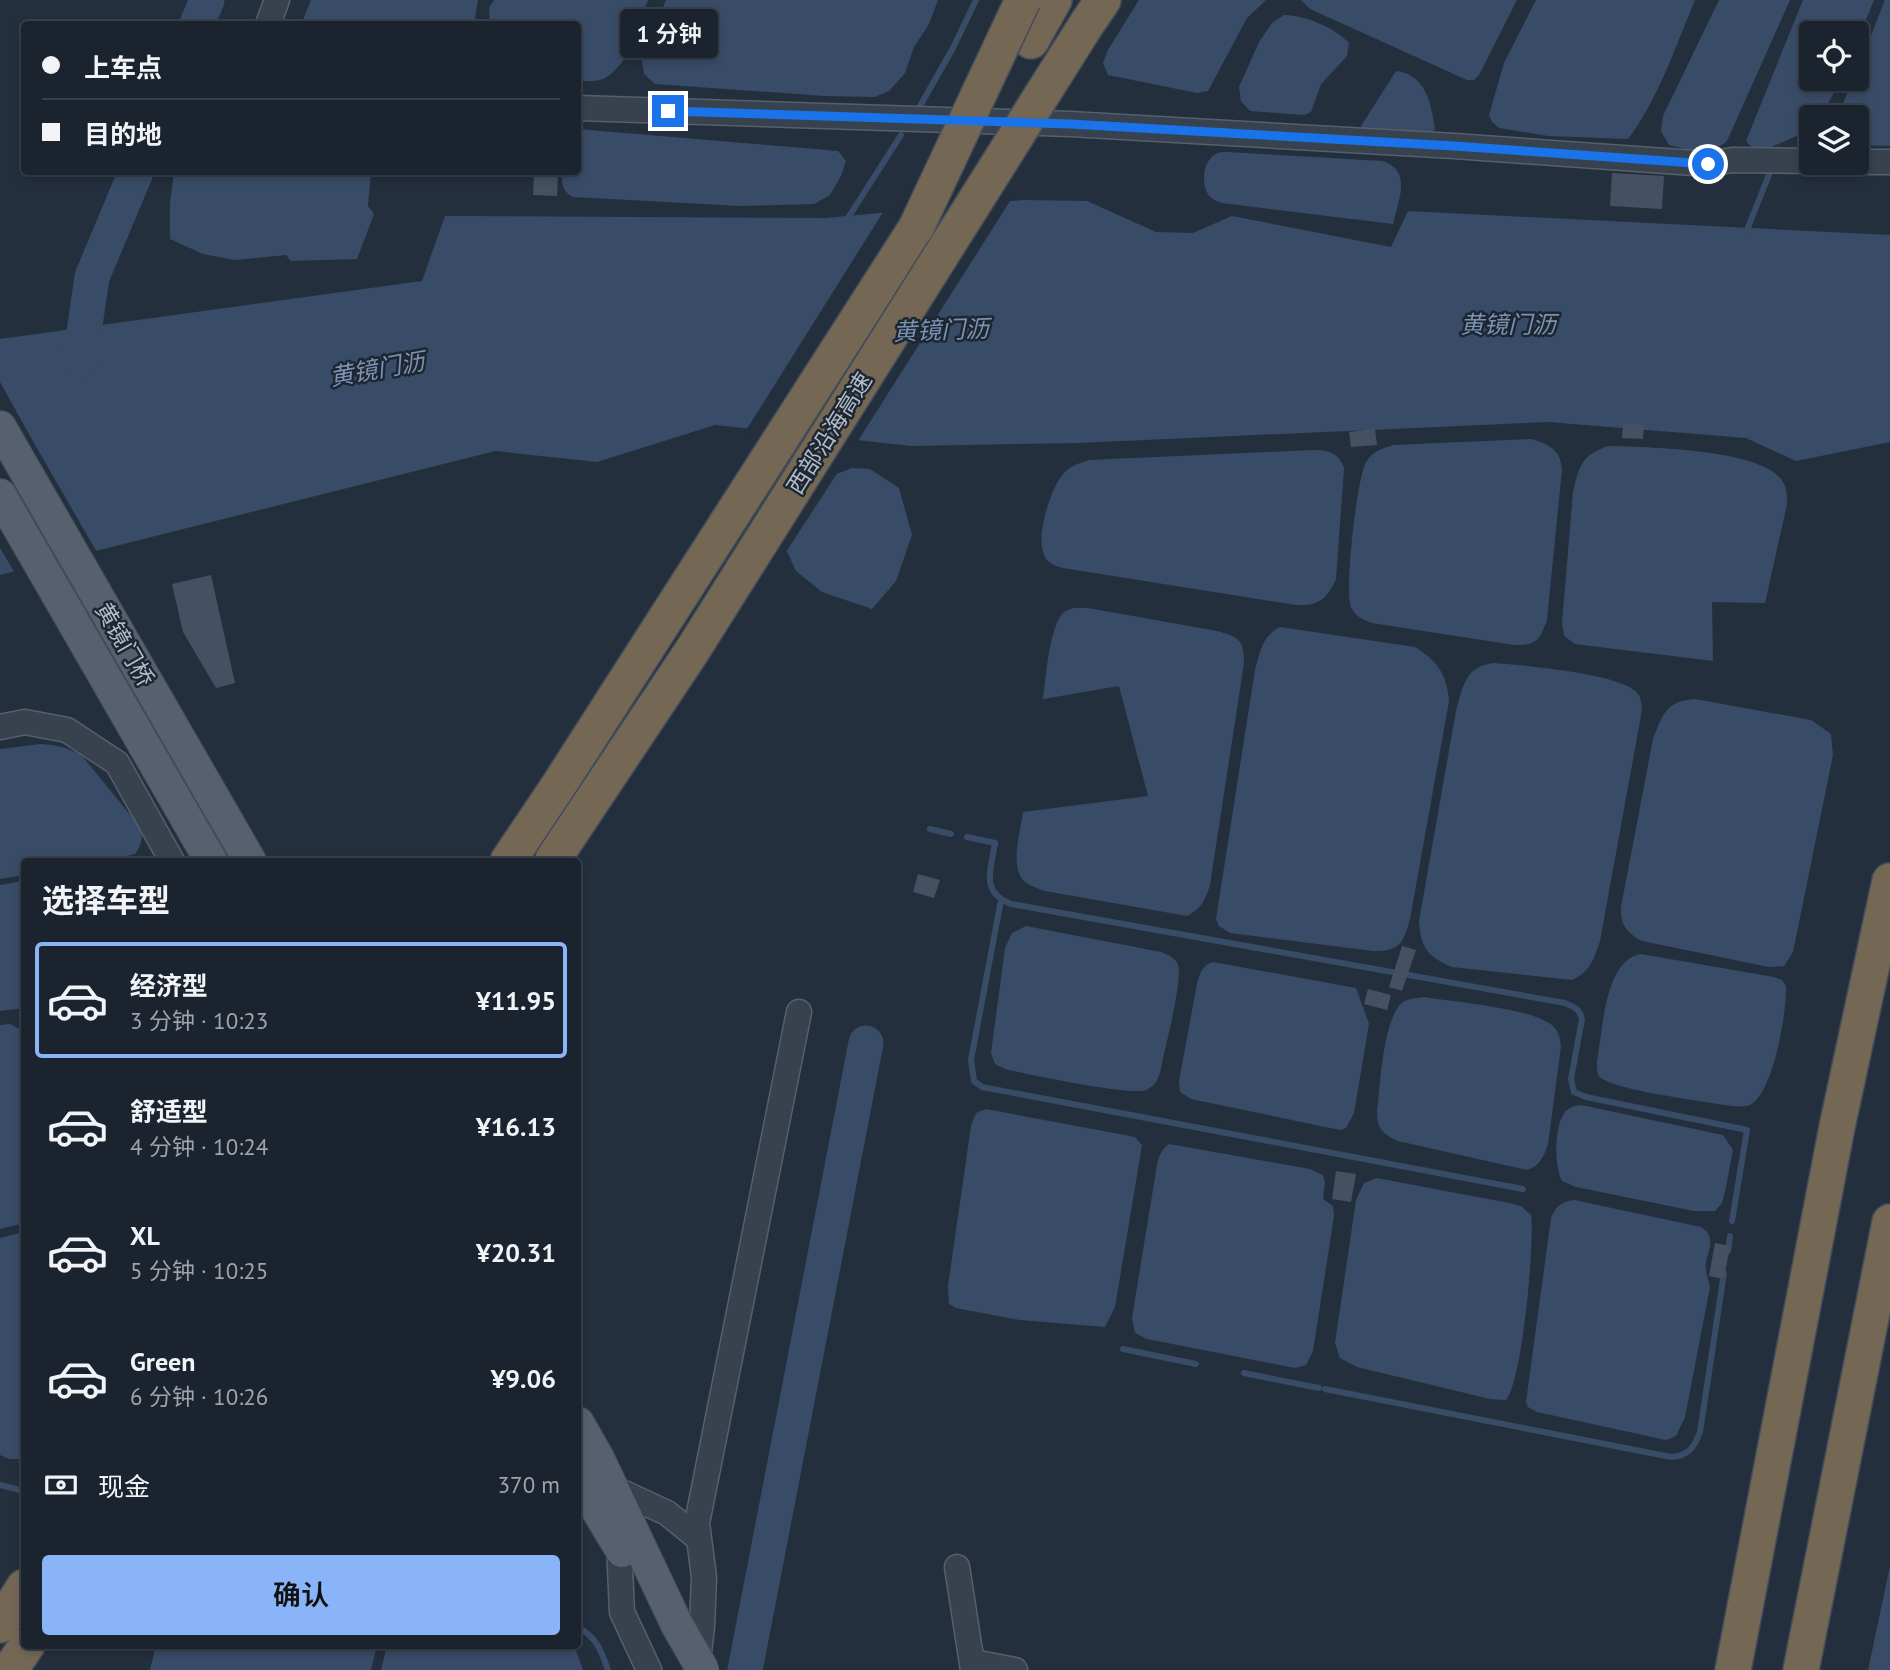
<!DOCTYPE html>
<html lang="zh">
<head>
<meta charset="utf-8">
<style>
  body { margin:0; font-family:"PT Sans","Noto Sans SC",sans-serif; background:#282f3a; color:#f1f3f6; height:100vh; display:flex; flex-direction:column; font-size:26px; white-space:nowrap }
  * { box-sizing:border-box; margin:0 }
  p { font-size:23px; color:#a0a4aa }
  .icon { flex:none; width:38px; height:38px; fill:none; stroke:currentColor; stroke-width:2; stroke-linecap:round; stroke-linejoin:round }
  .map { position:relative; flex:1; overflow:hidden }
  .sheet { position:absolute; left:21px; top:858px; width:560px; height:791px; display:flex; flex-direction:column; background:#1b232e; border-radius:7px; box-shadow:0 4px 10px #0003,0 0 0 2px #39404a }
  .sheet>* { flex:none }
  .guide { position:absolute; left:21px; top:21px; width:560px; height:154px; border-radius:7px; box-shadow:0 4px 10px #0003,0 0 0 2px #39404a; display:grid; align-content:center; height:154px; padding:0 21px; background:#1b232e }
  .buttons { position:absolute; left:1799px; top:21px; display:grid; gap:14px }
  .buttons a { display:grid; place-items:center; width:70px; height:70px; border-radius:7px; background:#1b232e; box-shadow:0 4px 10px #0003,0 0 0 2px #39404a; font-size:35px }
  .end { position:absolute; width:32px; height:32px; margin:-16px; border:9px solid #1a73e8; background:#fff; box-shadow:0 0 0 4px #fff }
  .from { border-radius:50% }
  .bubble { position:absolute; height:49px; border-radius:7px; background:#1b232e; box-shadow:0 4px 10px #0003,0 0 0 2px #39404a; font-size:23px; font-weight:600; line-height:49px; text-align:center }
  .guide b { display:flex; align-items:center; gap:24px; height:66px; font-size:26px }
  .guide b+b { border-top:2px solid #39404a }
  .guide i { width:18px; height:18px; background:#f1f3f6 }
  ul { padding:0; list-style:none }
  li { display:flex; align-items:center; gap:21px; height:116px; margin:0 14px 10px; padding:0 7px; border:4px solid transparent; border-radius:7px }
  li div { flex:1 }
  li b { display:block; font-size:26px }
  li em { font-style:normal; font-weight:600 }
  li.selected { border-color:#8ab4f8 }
  li>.icon { width:63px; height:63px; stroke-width:1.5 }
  h2 { padding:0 21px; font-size:32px; line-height:84px }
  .pay { display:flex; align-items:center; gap:18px; height:77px; padding:0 21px; font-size:26px }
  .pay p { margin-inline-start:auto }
  .cta { display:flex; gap:14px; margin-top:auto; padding:14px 21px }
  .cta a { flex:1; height:80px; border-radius:7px; background:#8ab4f8; color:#111; font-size:28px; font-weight:600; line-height:80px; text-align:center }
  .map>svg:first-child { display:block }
</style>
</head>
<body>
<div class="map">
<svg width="1890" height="1670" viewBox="0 0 1890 1670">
  <rect width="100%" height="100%" fill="#242f3e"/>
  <path fill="#394c67" d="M 311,0 L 478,0 L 474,24 L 301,24 Z
    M 494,0 L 648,0 C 638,25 631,63 605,78 C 598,82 586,81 578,81 L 578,24 L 490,24 L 489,8 Z
    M 666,0 L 938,0 L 929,24 L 914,47 L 905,73 L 889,91 L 875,97 L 825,96 L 655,84 L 644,74 L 642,61 Z
    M 1139,0 L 1266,0 L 1247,18 L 1208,91 L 1197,93 L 1108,75 L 1103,63 L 1108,50 Z
    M 1301,0 L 1517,0 L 1479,75 L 1474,80 L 1467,80 L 1310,9 Z
    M 1536,0 L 1695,0 C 1676,45 1658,100 1628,139 L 1548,136 L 1499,128 L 1492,122 L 1489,115 L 1504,63 Z
    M 1719,0 L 1790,0 L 1727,141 C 1710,156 1689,150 1669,145 L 1661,131 L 1663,116 Z
    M 1803,0 L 1874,0 L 1857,42 L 1857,33 L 1811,33 L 1811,79 L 1842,79 L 1820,117 L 1811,117 L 1811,125 L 1799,135 L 1757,153 L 1746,141 Z
    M 1885,0 L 1890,0 L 1890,146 L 1857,145 L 1857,117 L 1838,116 L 1853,79 L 1857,79 L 1857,71 Z
    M 1284,15 C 1305,15 1335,28 1349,43 L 1347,56 L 1321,84 L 1311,112 L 1304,115 L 1250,111 L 1241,101 L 1239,87 L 1259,42 L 1272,23 Z
    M 1396,71 C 1426,75 1431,103 1435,129 L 1427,137 L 1362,130 L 1361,126 Z
    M 578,129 L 838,151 L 846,161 L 841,176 L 830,195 L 814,204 L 741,206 L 573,197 C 562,191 562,184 562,172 L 578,172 Z
    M 1227,152 L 1382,161 C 1413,170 1398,201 1393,224 L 1222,203 C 1216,201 1211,199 1208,194 C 1201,183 1203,160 1216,154 C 1219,152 1223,152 1227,152 Z
    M 174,172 L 371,172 L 368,206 L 374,214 L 357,259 L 291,261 L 286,255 L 235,260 L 203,254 L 170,239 L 170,204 Z
    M 1024,200 L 1087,201 L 1156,232 L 1193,233 L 1232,216 L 1391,247 L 1408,211 L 1890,235 L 1890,442 L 1796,461 L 1746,438 L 1548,422 L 1078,443 L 912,446 L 715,425 L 597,462 L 495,451 L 0,575 L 0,339 L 422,281 L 445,216 L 825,218 Z
    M 1531,439 C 1549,444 1561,450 1562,470 L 1547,620 C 1540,639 1537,646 1514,645 L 1372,623 C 1363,620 1355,616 1351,607 C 1344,591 1357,478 1366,462 C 1372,452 1383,448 1393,445 Z
    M 1609,446 C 1646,447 1758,449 1781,479 C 1787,487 1787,494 1787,504 L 1765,603 L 1712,602 L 1713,661 L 1575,644 L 1564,636 L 1562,623 L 1573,492 C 1579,466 1582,454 1609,446 Z
    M 1314,450 C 1329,450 1339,453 1344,468 L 1336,579 C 1327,599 1319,606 1296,605 L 1063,568 C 1053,565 1045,562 1043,551 C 1037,533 1050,492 1061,477 C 1068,466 1078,464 1089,460 Z
    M 852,468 L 870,469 L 899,488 L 912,535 L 896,581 L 872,609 L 822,592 L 796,571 L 784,545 L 831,476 Z
    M 1074,608 L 1088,608 L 1217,631 C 1239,637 1244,640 1244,663 L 1210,885 C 1205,900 1202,908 1187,916 L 1045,891 C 1038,888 1029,886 1024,881 C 1009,866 1021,830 1023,812 L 1148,796 L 1119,686 L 1043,699 C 1046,678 1049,626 1064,612 C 1067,610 1071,609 1074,608 Z
    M 1280,627 L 1415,647 C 1437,661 1447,674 1449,701 L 1410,919 C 1403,944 1400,951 1373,951 L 1230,933 L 1219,926 L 1216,919 L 1255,670 C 1260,652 1262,636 1280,627 Z
    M 1493,663 C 1522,665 1613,673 1634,690 C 1641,695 1641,701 1642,710 L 1600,941 C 1594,959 1590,972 1572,980 L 1452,967 C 1427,956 1421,948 1419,921 L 1456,711 C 1463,686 1465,667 1493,663 Z
    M 1695,699 L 1811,720 L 1831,734 L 1833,755 L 1793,952 L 1784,966 L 1769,967 L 1642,941 C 1627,933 1620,925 1621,907 L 1653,739 C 1663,714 1666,701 1695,699 Z
    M 40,744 C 57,745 69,747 83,757 L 141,828 C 143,839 141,845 135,854 L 106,861 L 24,861 L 24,875 L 0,879 L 0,749 Z
    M 24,881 L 24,1008 L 0,1011 L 0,885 Z
    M 1026,926 L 1161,952 C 1168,955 1175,957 1178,965 C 1183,978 1166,1045 1162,1063 C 1160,1074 1158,1085 1146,1090 C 1130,1096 1027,1074 1005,1069 L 995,1064 L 991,1053 L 1005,948 L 1012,933 Z
    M 1641,954 L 1774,977 L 1782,980 L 1786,986 C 1787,1011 1774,1087 1753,1103 C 1747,1108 1738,1106 1731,1106 C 1709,1102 1612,1090 1600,1077 C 1596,1073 1597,1067 1597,1061 C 1603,1031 1604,960 1641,954 Z
    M 1213,962 L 1356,988 L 1369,1024 L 1354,1113 L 1346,1128 L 1340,1130 L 1191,1099 L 1180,1092 L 1179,1081 L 1197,984 C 1200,973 1202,965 1213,962 Z
    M 1424,997 C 1454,1002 1533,1008 1553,1026 C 1559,1032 1560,1038 1561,1046 L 1548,1144 C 1544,1156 1540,1166 1527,1170 L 1398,1141 C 1383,1134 1377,1129 1377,1112 C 1380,1087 1383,1017 1403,1002 C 1410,998 1417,998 1424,997 Z
    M 10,1024 L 24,1031 L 24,1223 L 0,1229 L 0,1025 Z
    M 1581,1105 L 1723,1135 L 1733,1150 L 1726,1187 L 1722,1203 L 1715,1211 L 1694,1211 L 1576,1187 L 1562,1181 C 1554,1166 1554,1125 1565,1112 C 1570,1107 1574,1106 1581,1105 Z
    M 986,1109 L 1135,1137 L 1142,1145 L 1115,1307 L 1105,1327 L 1020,1320 L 956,1308 L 949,1304 L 948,1286 L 971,1126 L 976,1113 Z
    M 1169,1144 L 1310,1169 L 1323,1175 L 1325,1182 L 1323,1199 L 1333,1206 L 1334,1216 L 1313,1351 L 1306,1365 L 1295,1368 L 1147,1339 L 1135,1333 L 1132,1318 L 1156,1171 C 1158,1160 1159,1151 1169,1144 Z
    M 1377,1178 L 1509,1203 L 1521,1206 L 1531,1215 C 1535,1242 1522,1382 1506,1400 L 1490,1399 L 1357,1367 L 1340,1358 L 1335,1343 L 1356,1200 L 1364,1183 Z
    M 1574,1200 L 1701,1227 C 1716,1237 1709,1247 1706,1263 C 1705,1271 1708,1279 1710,1287 L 1685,1417 L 1676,1436 L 1666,1440 L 1537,1412 L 1528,1407 L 1526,1402 L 1551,1218 C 1556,1206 1561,1202 1574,1200 Z
    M 24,1232 L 24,1459 L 9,1459 L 0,1455 L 0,1238 Z
    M 1890,1566 L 1890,1670 L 1868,1670 Z
    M 156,1645 L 377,1645 L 371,1670 L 150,1670 Z
    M 387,1645 L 574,1645 L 583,1670 L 381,1670 Z"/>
  <path fill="#242f3e" d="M 1012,198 L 856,444 L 745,432 L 885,209 Z
    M 0,382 L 34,443 L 98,554 L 16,575 L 0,548 Z
    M 840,469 L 784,555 L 781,543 L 828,474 Z"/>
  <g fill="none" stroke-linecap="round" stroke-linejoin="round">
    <path stroke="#394c67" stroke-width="6" d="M 920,106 L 953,48 L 976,0
      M 846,221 L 901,135
      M 1745,235 L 1772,167
      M 930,829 L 951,834
      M 967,837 L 995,843 C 991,870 980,892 1011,904 L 1565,1003 C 1574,1007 1580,1009 1582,1019 L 1571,1079 L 1574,1092 L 1586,1097 L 1747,1130 L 1732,1221
      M 1001,900 L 971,1060 L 974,1081 L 982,1087 L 1523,1189
      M 1728,1251 L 1730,1236
      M 1123,1349 L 1196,1364
      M 1244,1373 L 1319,1388
      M 1325,1389 L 1671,1457 C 1688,1456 1694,1448 1700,1432 L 1724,1273
      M 0,1485 L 24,1491
      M 578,1627 C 597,1638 601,1650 608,1670"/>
    <path stroke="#394c67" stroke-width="35" d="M 197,24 L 207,0
      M 80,360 L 92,277 L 136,172
      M 745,1670 L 866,1043"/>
  </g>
  <path fill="#455162" d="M 534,172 L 558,172 L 557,196 L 533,195 Z
    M 1612,173 L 1664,176 L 1662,209 L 1610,206 Z
    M 1623,423 L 1644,425 L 1643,439 L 1622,438 Z
    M 1375,429 L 1377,445 L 1351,447 L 1349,432 Z
    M 211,575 L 235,683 L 216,688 L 183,632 L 172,584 Z
    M 918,874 L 940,880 L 934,898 L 913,892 Z
    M 1402,946 L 1416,950 L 1402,991 L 1389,987 Z
    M 1368,989 L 1391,995 L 1387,1010 L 1364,1004 Z
    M 1336,1171 L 1356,1174 L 1351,1202 L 1332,1199 Z
    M 1715,1243 L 1730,1246 L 1724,1279 L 1709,1276 Z"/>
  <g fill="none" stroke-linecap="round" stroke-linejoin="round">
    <g stroke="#565f6c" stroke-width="27">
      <path id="minor" d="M 268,24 L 277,0
        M 578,108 L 1070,124 L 1454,146 L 1708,164 L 1732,160 L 1811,161
        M 1857,162 L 1890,162
        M 0,727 L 25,722 L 67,730 L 117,763 L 172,861
        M 611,1487 L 667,1513 L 699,1539
        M 619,1546 L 622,1612 L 649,1670
        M 957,1567 L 973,1670
        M 973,1662 L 1015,1670
        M 697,1669 L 702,1627 L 704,1577 L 697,1523 L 799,1012"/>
    </g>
    <g stroke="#414a57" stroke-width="34">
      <path id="major" d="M 0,427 L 250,861
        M 0,495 L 211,861
        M 578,1423 L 599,1460 L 677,1625
        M 578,1478 L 622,1551"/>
    </g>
    <g stroke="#434c59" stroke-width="38">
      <path id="highway" d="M 1086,25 L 1103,0
        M 1031,41 L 1054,0
        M 508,861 L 559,785 L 916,228
        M 0,1625 L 24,1587
        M 10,1670 L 27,1645
        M 1733,1670 L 1837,1127 L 1890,881
        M 1801,1670 L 1890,1222"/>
    </g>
    <use href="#minor" stroke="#38414e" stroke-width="24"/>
    <use href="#major" stroke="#56606e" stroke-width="32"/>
    <use href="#highway" stroke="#746855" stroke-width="35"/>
    <g stroke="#414a57" stroke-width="34" stroke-linecap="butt">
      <path id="major-bridge" d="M 677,1625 L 703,1670"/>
    </g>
    <g stroke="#434c59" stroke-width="38" stroke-linecap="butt">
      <path id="highway-bridge" d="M 916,228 L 1023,0
        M 552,861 L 692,651 L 1086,25"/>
    </g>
    <use href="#major-bridge" stroke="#56606e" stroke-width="32"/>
    <use href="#highway-bridge" stroke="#746855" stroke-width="35"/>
  </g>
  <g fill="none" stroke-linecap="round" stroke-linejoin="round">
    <path stroke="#1a73e8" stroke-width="9" d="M 668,111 L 1070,124 L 1454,146 L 1708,164"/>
  </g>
  <g text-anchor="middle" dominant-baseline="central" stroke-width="5" stroke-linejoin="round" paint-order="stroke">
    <g font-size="23" fill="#b4bcc9" stroke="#1d2633">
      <text transform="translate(829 433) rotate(-58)">西部沿海高速</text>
      <text transform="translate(125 644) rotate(60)">黄镜门桥</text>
    </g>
    <g font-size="24" font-style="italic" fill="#7c92b1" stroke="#1d2633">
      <text x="1508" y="324">黄镜门沥</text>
      <text transform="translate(941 330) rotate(-2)">黄镜门沥</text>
      <text transform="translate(377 369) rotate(-10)">黄镜门沥</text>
    </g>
  </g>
</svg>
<div class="buttons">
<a><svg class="icon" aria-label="locate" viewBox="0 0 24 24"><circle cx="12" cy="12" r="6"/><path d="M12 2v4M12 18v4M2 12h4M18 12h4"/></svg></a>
<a><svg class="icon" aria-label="layers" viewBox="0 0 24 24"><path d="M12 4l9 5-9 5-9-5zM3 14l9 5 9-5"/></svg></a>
</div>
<i class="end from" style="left:1708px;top:164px"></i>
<i class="end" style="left:668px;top:111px"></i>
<div class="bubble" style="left:620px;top:9px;width:98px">1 分钟</div>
<div class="guide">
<b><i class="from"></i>上车点</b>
<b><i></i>目的地</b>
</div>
<section class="sheet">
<h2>选择车型</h2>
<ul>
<li class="selected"><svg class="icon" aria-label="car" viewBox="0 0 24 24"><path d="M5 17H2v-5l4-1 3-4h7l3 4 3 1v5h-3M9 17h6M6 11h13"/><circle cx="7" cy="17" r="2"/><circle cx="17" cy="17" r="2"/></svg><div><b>经济型</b><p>3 分钟 · 10:23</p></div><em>¥11.95</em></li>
<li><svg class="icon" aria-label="car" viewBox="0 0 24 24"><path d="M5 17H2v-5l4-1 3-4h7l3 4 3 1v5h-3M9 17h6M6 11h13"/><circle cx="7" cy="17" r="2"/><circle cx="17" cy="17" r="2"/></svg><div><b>舒适型</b><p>4 分钟 · 10:24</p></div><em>¥16.13</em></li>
<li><svg class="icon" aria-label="car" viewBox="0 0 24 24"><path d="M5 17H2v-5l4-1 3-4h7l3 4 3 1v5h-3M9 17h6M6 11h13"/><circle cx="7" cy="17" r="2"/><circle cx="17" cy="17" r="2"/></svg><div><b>XL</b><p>5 分钟 · 10:25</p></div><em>¥20.31</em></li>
<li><svg class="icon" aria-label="car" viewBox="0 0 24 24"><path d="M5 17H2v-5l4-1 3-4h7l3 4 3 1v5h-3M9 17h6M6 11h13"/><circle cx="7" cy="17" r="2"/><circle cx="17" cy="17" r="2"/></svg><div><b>Green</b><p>6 分钟 · 10:26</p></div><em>¥9.06</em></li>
</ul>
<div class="pay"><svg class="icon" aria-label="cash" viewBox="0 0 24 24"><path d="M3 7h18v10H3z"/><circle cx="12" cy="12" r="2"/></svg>现金<p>370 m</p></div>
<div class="cta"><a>确认</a></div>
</section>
</div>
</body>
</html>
